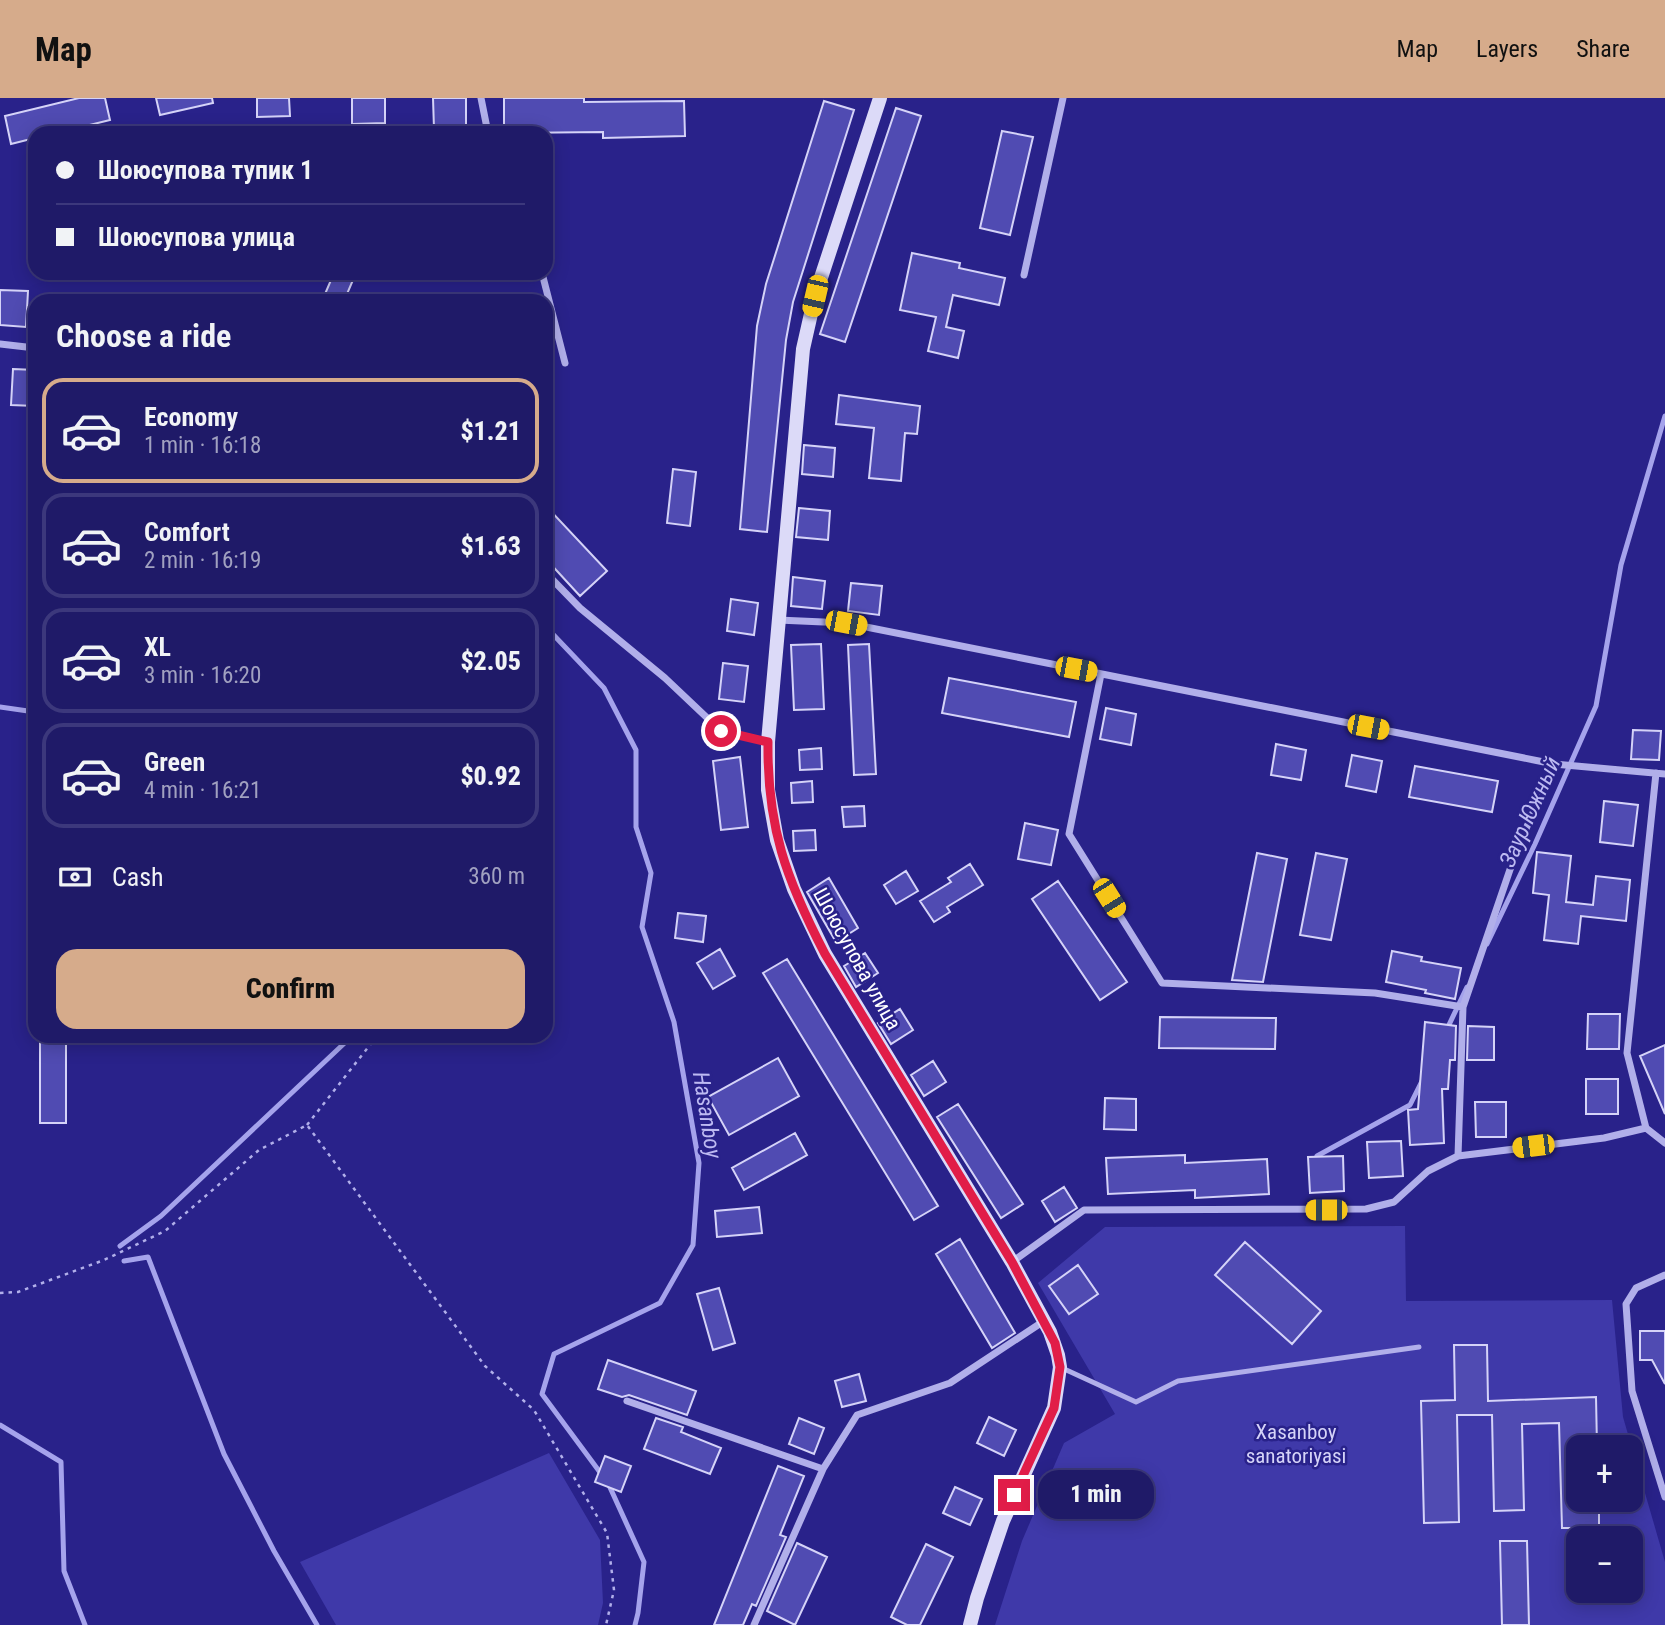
<!DOCTYPE html>
<html lang="en">
<head>
<meta charset="utf-8">
<style>
  body { margin:0; font-family:"Roboto Condensed",sans-serif; background:#27236e; color:#f1f3f6; height:100vh; display:flex; flex-direction:column; font-size:26px; white-space:nowrap }
  * { box-sizing:border-box; margin:0 }
  p { font-size:23px; color:#a1a1c0 }
  .icon { flex:none; width:38px; height:38px; fill:none; stroke:currentColor; stroke-width:2; stroke-linecap:round; stroke-linejoin:round }
  .map { position:relative; flex:1; overflow:hidden }
  .panel { position:absolute; left:28px; top:196px; width:525px; height:749px; display:flex; flex-direction:column; background:#1f1a68; border-radius:21px; box-shadow:0 4px 18px #0003,0 0 0 2px #3c387c }
  .panel>* { flex:none }
  .hud { position:absolute; left:28px; top:28px; width:525px; height:154px; border-radius:21px; box-shadow:0 4px 18px #0003,0 0 0 2px #3c387c; display:grid; align-content:center; height:154px; padding:0 28px; background:#1f1a68 }
  .fabs { position:absolute; left:1566px; top:1337px; display:grid; gap:14px }
  .fabs a { display:grid; place-items:center; width:77px; height:77px; border-radius:14px; background:#1f1a68; box-shadow:0 4px 18px #0003,0 0 0 2px #3c387c; font-size:35px }
  .end { position:absolute; width:32px; height:32px; margin:-16px; border:9px solid #e11d48; background:#fff; box-shadow:0 0 0 4px #fff }
  .from { border-radius:50% }
  .bubble { position:absolute; height:49px; border-radius:21px; background:#1f1a68; box-shadow:0 4px 18px #0003,0 0 0 2px #3c387c; font-size:23px; font-weight:800; line-height:49px; text-align:center }
  .car { position:absolute; width:21px; height:42px; margin:-21px -10px; border-radius:9px; box-shadow:0 0 5px 2px #0007; background:linear-gradient(#f5c518 24%,#345 0 40%,#f5c518 0 76%,#345 0 86%,#f5c518 0) }
  .hud b { display:flex; align-items:center; gap:24px; height:66px; font-size:26px }
  .hud b+b { border-top:2px solid #3c387c }
  .hud i { width:18px; height:18px; background:#f1f3f6 }
  ul { padding:0; list-style:none }
  li { display:flex; align-items:center; gap:21px; height:105px; margin:0 14px 10px; padding:0 14px; border:4px solid #3c387c; border-radius:21px }
  li div { flex:1 }
  li b { display:block; font-size:26px }
  li em { font-style:normal; font-weight:800 }
  li.selected { border-color:#d6ab8b }
  li>.icon { width:63px; height:63px; stroke-width:1.5 }
  h2 { padding:0 28px; font-size:32px; line-height:84px }
  .pay { display:flex; align-items:center; gap:18px; height:77px; padding:0 28px; font-size:26px }
  .pay p { margin-inline-start:auto }
  .button { display:flex; gap:14px; margin-top:auto; padding:14px 28px }
  .button a { flex:1; height:80px; border-radius:21px; background:#d6ab8b; color:#111; font-size:28px; font-weight:800; line-height:80px; text-align:center }
  header { display:flex; align-items:center; gap:42px; box-sizing:border-box; height:98px; padding:0 35px; background:#d6ab8b; color:#111 }
  header strong { font-size:33px }
  nav { display:flex; gap:38px; margin-inline-start:auto; font-size:24px }
  .map>svg:first-child { display:block }
</style>
</head>
<body>
<header>
<strong>Map</strong>
<nav><a>Map</a><a>Layers</a><a>Share</a></nav>
</header>
<div class="map">
<svg width="1665" height="1527" viewBox="0 0 1665 1527">
  <rect width="100%" height="100%" fill="#29228a"/>
  <path fill="#3f39a9" fill-rule="evenodd" d="M 1405,1128 L 1406,1203 L 1612,1202 L 1623,1319 L 1665,1464 L 1665,1527 L 995,1527 L 1022,1443 L 1064,1345 L 1115,1316 L 1038,1185 L 1105,1129 ZM 1578,1349 L 1631,1349 L 1631,1402 L 1578,1402 ZM 1578,1440 L 1631,1440 L 1631,1493 L 1578,1493 Z
    M 549,1355 L 600,1442 L 603,1505 L 598,1527 L 336,1527 L 300,1464 Z"/>
  <g fill="none" stroke-linecap="round" stroke-linejoin="round">
    <path stroke="#a5a3ec" stroke-width="5" d="M 546,529 L 604,590 L 636,652 L 636,729 L 651,775 L 642,829 L 674,924 L 699,1065 L 693,1147 L 660,1205 L 554,1256 L 542,1296 L 602,1377
      M 0,609 L 35,614
      M 1487,846 L 1535,746 L 1596,608 L 1621,467 L 1665,318
      M 1447,931 L 1467,889
      M 1317,1058 L 1410,1007 L 1423,981
      M 120,1148 L 161,1118 L 352,938
      M 124,1163 L 148,1159 L 224,1356 L 274,1453 L 317,1527
      M 0,1327 L 61,1364 L 64,1473 L 85,1527
      M 608,1385 L 644,1464 L 638,1515 L 635,1527"/>
  </g>
  <path fill="#504bb2" stroke="#d5d3f8" stroke-width="2" d="M 79,0 L 105,0 L 110,22 L 57,35 L 35,35 L 35,40 L 11,46 L 5,18 Z
    M 156,0 L 212,0 L 213,5 L 160,17 Z
    M 257,0 L 289,0 L 290,18 L 257,19 Z
    M 352,0 L 385,0 L 385,25 L 352,26 Z
    M 433,0 L 466,0 L 466,30 L 434,31 Z
    M 504,0 L 584,0 L 584,4 L 684,3 L 685,38 L 603,40 L 603,34 L 504,35 Z
    M 824,3 L 854,12 L 793,204 L 786,242 L 767,434 L 740,431 L 757,228 L 766,186 Z
    M 896,10 L 921,18 L 845,244 L 820,236 Z
    M 1002,33 L 1033,39 L 1010,137 L 980,130 Z
    M 912,155 L 960,165 L 959,170 L 1005,180 L 999,207 L 953,197 L 946,229 L 964,233 L 958,260 L 928,253 L 936,219 L 900,212 Z
    M 334,175 L 356,175 L 344,203 L 322,203 Z
    M 0,192 L 28,193 L 26,229 L 0,227 Z
    M 13,271 L 35,272 L 35,308 L 11,307 Z
    M 839,297 L 920,308 L 917,336 L 905,335 L 901,383 L 869,380 L 874,330 L 836,326 Z
    M 804,347 L 835,350 L 833,379 L 802,376 Z
    M 673,371 L 696,374 L 690,428 L 667,425 Z
    M 546,408 L 607,473 L 580,498 L 546,461 Z
    M 799,410 L 830,413 L 828,442 L 796,439 Z
    M 793,479 L 825,483 L 822,511 L 791,508 Z
    M 851,485 L 882,488 L 879,517 L 848,513 Z
    M 731,501 L 758,505 L 754,537 L 727,533 Z
    M 821,546 L 824,611 L 794,612 L 791,547 Z
    M 869,546 L 876,676 L 854,677 L 848,547 Z
    M 723,565 L 748,568 L 744,604 L 719,601 Z
    M 949,580 L 1076,604 L 1069,639 L 942,615 Z
    M 1106,610 L 1136,616 L 1131,647 L 1100,641 Z
    M 1633,632 L 1661,633 L 1659,662 L 1631,661 Z
    M 1276,646 L 1306,652 L 1301,682 L 1271,677 Z
    M 821,650 L 822,671 L 800,672 L 799,652 Z
    M 1352,657 L 1382,663 L 1376,694 L 1346,688 Z
    M 740,659 L 748,729 L 721,732 L 713,663 Z
    M 1415,668 L 1498,683 L 1492,714 L 1409,699 Z
    M 812,683 L 813,704 L 792,705 L 791,685 Z
    M 1604,703 L 1638,707 L 1633,748 L 1600,744 Z
    M 864,708 L 865,728 L 844,729 L 842,709 Z
    M 1025,725 L 1058,732 L 1051,767 L 1018,761 Z
    M 815,732 L 816,752 L 794,753 L 793,733 Z
    M 1537,754 L 1571,758 L 1566,804 L 1593,807 L 1596,778 L 1630,782 L 1626,823 L 1581,818 L 1578,846 L 1544,842 L 1549,797 L 1533,795 Z
    M 1257,755 L 1287,761 L 1281,792 L 1263,884 L 1232,882 Z
    M 1316,755 L 1347,761 L 1331,842 L 1300,837 Z
    M 970,766 L 983,787 L 947,809 L 950,814 L 934,824 L 920,803 L 951,784 L 948,780 Z
    M 906,773 L 918,793 L 896,806 L 884,787 Z
    M 829,780 L 858,830 L 836,844 L 807,794 Z
    M 1058,783 L 1127,884 L 1100,902 L 1032,801 Z
    M 678,815 L 706,818 L 703,844 L 675,840 Z
    M 720,851 L 735,878 L 713,891 L 697,865 Z
    M 1392,853 L 1422,859 L 1421,863 L 1461,870 L 1455,901 L 1425,895 L 1426,892 L 1386,884 Z
    M 865,855 L 878,875 L 856,889 L 844,868 Z
    M 787,861 L 938,1108 L 914,1122 L 763,875 Z
    M 900,911 L 913,932 L 891,946 L 878,925 Z
    M 1588,916 L 1620,916 L 1619,951 L 1587,951 Z
    M 1160,919 L 1276,920 L 1275,951 L 1159,950 Z
    M 1425,924 L 1456,928 L 1455,962 L 1450,962 L 1448,991 L 1442,991 L 1444,1045 L 1410,1047 L 1408,1012 L 1418,1011 Z
    M 1468,928 L 1494,929 L 1494,962 L 1467,962 Z
    M 40,938 L 66,938 L 66,1025 L 40,1025 Z
    M 1665,947 L 1665,1016 L 1640,958 Z
    M 778,960 L 799,998 L 729,1037 L 708,999 Z
    M 933,963 L 946,984 L 924,998 L 911,977 Z
    M 1586,981 L 1618,981 L 1618,1016 L 1586,1016 Z
    M 1105,1000 L 1136,1001 L 1136,1032 L 1104,1031 Z
    M 1475,1004 L 1506,1004 L 1506,1039 L 1476,1039 Z
    M 958,1006 L 1023,1106 L 1001,1120 L 937,1019 Z
    M 795,1035 L 807,1057 L 744,1092 L 732,1070 Z
    M 1401,1043 L 1403,1078 L 1369,1080 L 1367,1044 Z
    M 1185,1057 L 1185,1065 L 1267,1061 L 1269,1096 L 1195,1100 L 1195,1092 L 1108,1096 L 1106,1060 Z
    M 1343,1058 L 1344,1093 L 1310,1095 L 1308,1059 Z
    M 1064,1089 L 1077,1110 L 1055,1124 L 1042,1103 Z
    M 759,1109 L 762,1135 L 717,1139 L 715,1113 Z
    M 960,1141 L 1015,1235 L 992,1250 L 936,1156 Z
    M 1245,1144 L 1321,1213 L 1292,1246 L 1215,1177 Z
    M 1078,1167 L 1098,1196 L 1069,1216 L 1049,1188 Z
    M 719,1190 L 735,1245 L 713,1252 L 697,1196 Z
    M 1640,1233 L 1665,1233 L 1665,1286 L 1652,1262 L 1640,1262 Z
    M 1454,1247 L 1487,1247 L 1488,1303 L 1596,1299 L 1597,1349 L 1578,1349 L 1578,1402 L 1599,1402 L 1599,1430 L 1562,1430 L 1559,1325 L 1522,1326 L 1524,1412 L 1494,1413 L 1492,1317 L 1457,1317 L 1459,1424 L 1424,1425 L 1421,1303 L 1455,1302 Z
    M 608,1262 L 696,1293 L 687,1317 L 629,1297 L 622,1299 L 598,1291 Z
    M 859,1276 L 866,1303 L 842,1309 L 835,1283 Z
    M 989,1319 L 1016,1332 L 1004,1358 L 977,1345 Z
    M 656,1320 L 683,1329 L 681,1334 L 721,1350 L 710,1376 L 644,1351 Z
    M 799,1320 L 824,1330 L 814,1356 L 789,1346 Z
    M 605,1358 L 631,1368 L 621,1394 L 595,1384 Z
    M 778,1368 L 804,1378 L 780,1437 L 786,1439 L 756,1508 L 752,1506 L 743,1527 L 714,1527 Z
    M 955,1389 L 982,1401 L 970,1427 L 943,1415 Z
    M 1500,1443 L 1527,1443 L 1529,1527 L 1502,1527 Z
    M 797,1445 L 827,1459 L 795,1527 L 767,1513 Z
    M 926,1446 L 953,1459 L 920,1527 L 907,1527 L 891,1519 Z"/>
  <g fill="none" stroke-linecap="round" stroke-linejoin="round">
    <path stroke="#b1afea" stroke-width="2.5" stroke-dasharray="3.5 5" stroke-linecap="butt" d="M 307,1027 L 377,938
      M 0,1195 L 18,1194 L 104,1162 L 165,1133 L 259,1052 L 307,1027 L 485,1268 L 534,1312 L 607,1435 L 614,1492 L 606,1527"/>
    <path stroke="#b1afea" stroke-width="5" d="M 1062,1270 L 1136,1304 L 1178,1283 L 1419,1249"/>
    <path stroke="#b1afea" stroke-width="7" d="M 481,0 L 488,35
      M 542,175 L 565,265
      M 1024,177 L 1063,0
      M 0,246 L 35,250
      M 546,475 L 580,510 L 665,580 L 721,633 L 768,644
      M 778,522 L 846,525 L 1554,666 L 1665,676
      M 1101,576 L 1069,736 L 1162,885 L 1375,895 L 1463,909
      M 1656,675 L 1627,955 L 1646,1030 L 1665,1045
      M 1458,1058 L 1463,909 L 1516,754 L 1554,666
      M 1012,1164 L 1084,1112 L 1366,1111 L 1394,1104 L 1428,1073 L 1458,1058 L 1604,1040 L 1646,1030
      M 1665,1177 L 1636,1190 L 1626,1206 L 1632,1293 L 1665,1399
      M 627,1303 L 823,1371
      M 754,1527 L 823,1371 L 857,1317 L 950,1285 L 1044,1223"/>
    <path stroke="#dcdaf8" stroke-width="14" d="M 880,0 L 815,198 L 803,251 L 768,644 L 768,692 L 777,742 L 794,791 L 825,856 L 1012,1164 L 1050,1234 L 1058,1257 L 1060,1269 L 1054,1310 L 1003,1423 L 977,1500 L 970,1527"/>
  </g>
  <g fill="none" stroke-linecap="round" stroke-linejoin="round">
    <path stroke="#e11d48" stroke-width="9" d="M 721,633 L 768,644 C 767,729 786,781 825,856 L 1012,1164 L 1055,1245 L 1060,1269 L 1054,1310 L 1014,1397"/>
  </g>
  <g text-anchor="middle" dominant-baseline="central" stroke-width="5" stroke-linejoin="round" paint-order="stroke">
    <g font-size="21" fill="#fff" stroke="#29228a">
      <text transform="translate(857 861) rotate(61)">Шоюсупова улица</text>
    </g>
    <g font-size="21" fill="#d5d3f8" stroke="#29228a">
      <text x="1296" y="1334">Xasanboy<tspan x="1296" dy="24">sanatoriyasi</tspan></text>
    </g>
    <g font-size="23" font-style="italic" fill="#bdbaf2" stroke="#29228a">
      <text transform="translate(1530 714) rotate(-66)">Заур Южный</text>
      <text transform="translate(707 1017) rotate(81)">Hasanboy</text>
    </g>
  </g>
</svg>
<div class="fabs">
<a>+</a>
<a>−</a>
</div>
<i class="end from" style="left:721px;top:633px"></i>
<i class="end" style="left:1014px;top:1397px"></i>
<div class="bubble" style="left:1038px;top:1372px;width:116px">1 min</div>
<i class="car" style="left:815px;top:198px;rotate:193deg"></i>
<i class="car" style="left:846px;top:525px;rotate:101deg"></i>
<i class="car" style="left:1076px;top:571px;rotate:101deg"></i>
<i class="car" style="left:1368px;top:629px;rotate:101deg"></i>
<i class="car" style="left:1109px;top:800px;rotate:148deg"></i>
<i class="car" style="left:1533px;top:1048px;rotate:263deg"></i>
<i class="car" style="left:1326px;top:1112px;rotate:270deg"></i>
<div class="hud">
<b><i class="from"></i>Шоюсупова тупик 1</b>
<b><i></i>Шоюсупова улица</b>
</div>
<section class="panel">
<h2>Choose a ride</h2>
<ul>
<li class="selected"><svg class="icon" aria-label="car" viewBox="0 0 24 24"><path d="M5 17H2v-5l4-1 3-4h7l3 4 3 1v5h-3M9 17h6M6 11h13"/><circle cx="7" cy="17" r="2"/><circle cx="17" cy="17" r="2"/></svg><div><b>Economy</b><p>1 min · 16:18</p></div><em>$1.21</em></li>
<li><svg class="icon" aria-label="car" viewBox="0 0 24 24"><path d="M5 17H2v-5l4-1 3-4h7l3 4 3 1v5h-3M9 17h6M6 11h13"/><circle cx="7" cy="17" r="2"/><circle cx="17" cy="17" r="2"/></svg><div><b>Comfort</b><p>2 min · 16:19</p></div><em>$1.63</em></li>
<li><svg class="icon" aria-label="car" viewBox="0 0 24 24"><path d="M5 17H2v-5l4-1 3-4h7l3 4 3 1v5h-3M9 17h6M6 11h13"/><circle cx="7" cy="17" r="2"/><circle cx="17" cy="17" r="2"/></svg><div><b>XL</b><p>3 min · 16:20</p></div><em>$2.05</em></li>
<li><svg class="icon" aria-label="car" viewBox="0 0 24 24"><path d="M5 17H2v-5l4-1 3-4h7l3 4 3 1v5h-3M9 17h6M6 11h13"/><circle cx="7" cy="17" r="2"/><circle cx="17" cy="17" r="2"/></svg><div><b>Green</b><p>4 min · 16:21</p></div><em>$0.92</em></li>
</ul>
<div class="pay"><svg class="icon" aria-label="cash" viewBox="0 0 24 24"><path d="M3 7h18v10H3z"/><circle cx="12" cy="12" r="2"/></svg>Cash<p>360 m</p></div>
<div class="button"><a>Confirm</a></div>
</section>
</div>
</body>
</html>
